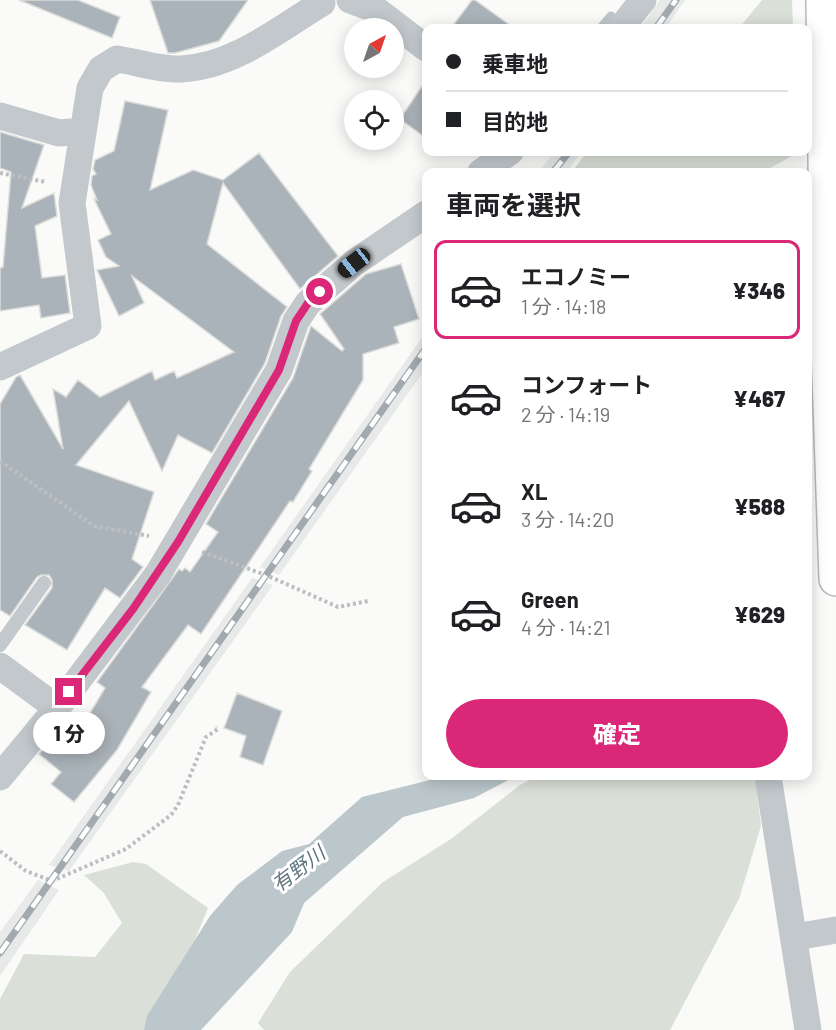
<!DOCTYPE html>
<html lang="ja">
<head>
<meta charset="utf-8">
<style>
  body { margin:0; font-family:Barlow,"Noto Sans JP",sans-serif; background:#f2f2f2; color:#202124; height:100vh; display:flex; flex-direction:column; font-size:22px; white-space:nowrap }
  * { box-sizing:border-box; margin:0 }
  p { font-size:20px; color:#757577 }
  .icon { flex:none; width:33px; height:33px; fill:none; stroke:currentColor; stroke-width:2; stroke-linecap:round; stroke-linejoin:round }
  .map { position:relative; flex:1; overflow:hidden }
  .details { position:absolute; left:422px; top:168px; width:390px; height:612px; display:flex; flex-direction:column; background:#fff; border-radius:12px; box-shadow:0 3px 15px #0003 }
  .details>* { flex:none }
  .banner { position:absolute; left:422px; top:24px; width:390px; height:132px; border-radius:12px; box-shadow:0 3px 15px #0003; display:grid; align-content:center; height:132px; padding:0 24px; background:#fff }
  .needle { width:39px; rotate:40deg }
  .controls { position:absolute; left:344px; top:18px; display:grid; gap:12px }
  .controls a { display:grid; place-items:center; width:60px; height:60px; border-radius:50%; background:#fff; box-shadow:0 3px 15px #0003; font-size:30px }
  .end { position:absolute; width:27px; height:27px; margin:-14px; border:8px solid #db2777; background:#fff; box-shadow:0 0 0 3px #fff }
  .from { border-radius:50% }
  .bubble { position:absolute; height:42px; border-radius:21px; background:#fff; box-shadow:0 3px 15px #0003; font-size:20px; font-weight:800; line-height:42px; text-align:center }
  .car { position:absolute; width:18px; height:36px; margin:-18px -9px; border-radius:8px; box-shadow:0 0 4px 2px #0007; background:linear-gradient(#222 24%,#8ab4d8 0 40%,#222 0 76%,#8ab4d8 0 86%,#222 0) }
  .banner b { display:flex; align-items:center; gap:21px; height:57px; font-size:22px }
  .banner b+b { border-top:2px solid #e0e0e0 }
  .banner i { width:15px; height:15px; background:#202124 }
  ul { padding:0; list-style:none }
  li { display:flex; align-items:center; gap:18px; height:99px; margin:0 12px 9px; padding:0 12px; border:3px solid transparent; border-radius:12px }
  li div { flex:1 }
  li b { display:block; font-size:22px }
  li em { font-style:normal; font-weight:800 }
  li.selected { border-color:#db2777 }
  li>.icon { width:54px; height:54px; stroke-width:1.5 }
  h2 { padding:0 24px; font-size:27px; line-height:72px }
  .button { display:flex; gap:12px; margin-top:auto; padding:12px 24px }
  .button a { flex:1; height:69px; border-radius:36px; background:#db2777; color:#fff; font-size:24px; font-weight:800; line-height:69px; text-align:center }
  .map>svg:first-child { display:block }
</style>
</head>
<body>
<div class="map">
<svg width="836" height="1030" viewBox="0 0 836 1030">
  <rect width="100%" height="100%" fill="#fafaf8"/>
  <path fill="#e8e9e9" d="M 660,0 L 685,0 L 666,28 L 640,28 Z
    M 554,152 L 581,152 L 567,172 L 539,172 Z
    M 426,332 L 426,368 L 279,575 L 260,567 Z
    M 252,578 L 273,585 L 69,871 L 49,865 Z
    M 38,880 L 59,890 L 0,976 L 0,932 Z"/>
  <path fill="#dadfd7" d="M 762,0 L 792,0 L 793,28 L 739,28 Z
    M 587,152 L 797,152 L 797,153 L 763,172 L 572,172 Z
    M 537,776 L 755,776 L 761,826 L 739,899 L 670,1030 L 264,1030 L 258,1023 L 290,972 L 383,882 L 451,839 L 520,785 Z
    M 133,862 L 146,864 L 208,908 L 191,949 L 147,1030 L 0,1030 L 0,999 L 24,954 L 95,957 L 122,923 L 103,892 L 84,875 Z"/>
  <path fill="#bbc7cb" d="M 446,776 L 516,776 L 474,798 L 403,817 L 304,903 L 292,932 L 201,1030 L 144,1030 L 147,1016 L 210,916 L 237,885 L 282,851 L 309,844 L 362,797 Z"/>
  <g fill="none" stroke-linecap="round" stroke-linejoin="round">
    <path stroke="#bbc7cb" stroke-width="9" d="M 601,28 L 611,16"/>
  </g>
  <path fill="#aab3b9" stroke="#dcdcda" stroke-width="1.5" d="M 19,0 L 78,0 L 120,17 L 112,38 Z
    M 150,0 L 248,0 L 219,41 L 175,53 L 168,53 Z
    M 472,0 L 475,0 L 514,28 L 451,28 Z
    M 426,80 L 426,138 L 400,119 Z
    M 125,101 L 168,110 L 150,190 L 193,170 L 223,180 L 259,153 L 338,256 L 300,289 L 223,183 L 207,244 L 287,307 L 281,316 L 265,363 L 212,453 L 178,435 L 162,471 L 129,401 L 76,465 L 154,492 L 132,559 L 143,567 L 120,598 L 105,588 L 67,650 L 25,625 L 52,588 L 52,580 L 49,575 L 41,575 L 37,577 L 10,616 L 0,610 L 0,404 L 16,377 L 20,375 L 63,449 L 53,389 L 66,397 L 78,380 L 100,397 L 152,371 L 155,380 L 174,371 L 177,378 L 234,352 L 132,276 L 144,303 L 119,316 L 97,270 L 119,266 L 106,257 L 98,240 L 111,234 L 94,199 L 97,200 L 91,185 L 92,176 L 96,174 L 93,169 L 95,160 L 114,151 Z
    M 0,132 L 44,145 L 22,208 L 54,193 L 57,216 L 35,226 L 42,278 L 65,275 L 70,313 L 41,318 L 39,305 L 0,311 L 0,268 L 3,267 L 11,172 L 0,168 Z
    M 401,264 L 419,319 L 394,327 L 399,343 L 363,354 L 363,380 L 309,469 L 312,471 L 293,502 L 290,501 L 201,634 L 188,625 L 142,687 L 151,692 L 117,750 L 74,802 L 51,784 L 61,772 L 39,754 L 68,720 L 80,730 L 105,688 L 97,682 L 179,569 L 182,571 L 185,568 L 190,572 L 218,532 L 206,524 L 293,378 L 311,326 L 342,351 L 344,349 L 320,314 L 366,274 Z
    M 237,693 L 282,711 L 263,765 L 240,757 L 246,736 L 224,728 Z"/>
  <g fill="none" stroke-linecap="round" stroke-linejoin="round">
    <path stroke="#d5d9db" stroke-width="27" stroke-dasharray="27 14" stroke-linecap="butt" d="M 807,363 L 836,336"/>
    <g stroke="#b4b9bd" stroke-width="36">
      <path id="highway" d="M 823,0 L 827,318 L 836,579"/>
    </g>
    <path stroke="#bbbfc2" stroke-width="4" stroke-dasharray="3 3" stroke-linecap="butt" d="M 0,173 L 46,182
      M 0,461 L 94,526 L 149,536
      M 202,552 L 266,575 L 338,607 L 368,601
      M 0,851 L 26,871 L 52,881 L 126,849 L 171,815 L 178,805 L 206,737 L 218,729 L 216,727"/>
    <path stroke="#c3c8cc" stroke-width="14" d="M 0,645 L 44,583"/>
    <path stroke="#c3c8cc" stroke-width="27" d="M 350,0 L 375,9 L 426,48
      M 621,28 L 643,0
      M 0,116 L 59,133 L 83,131
      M 481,172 L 510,152
      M 0,367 L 88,326 L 72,203 L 90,88 L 101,69 L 117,59 C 137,62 161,70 181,69 C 233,67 279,29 322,3
      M 0,666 L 57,708
      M 768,776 L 808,1030
      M 0,777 L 57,708 L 158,574 L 279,370 L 296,321 L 308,303 L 354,263 L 426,214
      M 795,937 L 836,930"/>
    <use href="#highway" stroke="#fff" stroke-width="33"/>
    <g stroke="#a2aab0" stroke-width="7">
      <path id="rail" d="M 656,28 L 676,0
        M 553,172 L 569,152
        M 0,953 L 426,348"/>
    </g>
    <use href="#rail" stroke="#fff" stroke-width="4.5" stroke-dasharray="14" stroke-linecap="butt"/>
  </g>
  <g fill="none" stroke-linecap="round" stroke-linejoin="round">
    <path stroke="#db2777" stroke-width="8" d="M 69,692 L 133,609 L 178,542 L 279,370 L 296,321 L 308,303 L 320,292"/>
  </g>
  <g text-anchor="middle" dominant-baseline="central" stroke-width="6" stroke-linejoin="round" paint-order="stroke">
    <g font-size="20" font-style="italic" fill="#60757c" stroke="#fff">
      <text transform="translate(298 868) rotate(-37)">有野川</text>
    </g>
  </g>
</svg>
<div class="controls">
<a><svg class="needle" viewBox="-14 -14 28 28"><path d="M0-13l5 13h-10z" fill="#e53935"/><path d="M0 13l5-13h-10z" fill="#757577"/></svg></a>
<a><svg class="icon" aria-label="locate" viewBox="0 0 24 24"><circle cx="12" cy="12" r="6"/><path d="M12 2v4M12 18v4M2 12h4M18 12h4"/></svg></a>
</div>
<i class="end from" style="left:320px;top:292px"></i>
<i class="end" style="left:69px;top:692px"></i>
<div class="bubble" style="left:33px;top:712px;width:72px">1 分</div>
<i class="car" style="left:354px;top:263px;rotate:232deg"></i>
<div class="banner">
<b><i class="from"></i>乗車地</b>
<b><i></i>目的地</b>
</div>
<section class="details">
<h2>車両を選択</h2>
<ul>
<li class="selected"><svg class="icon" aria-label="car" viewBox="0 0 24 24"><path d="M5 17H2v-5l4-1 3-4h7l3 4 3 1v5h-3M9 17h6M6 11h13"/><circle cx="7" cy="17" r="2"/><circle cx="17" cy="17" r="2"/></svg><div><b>エコノミー</b><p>1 分 · 14:18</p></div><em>¥346</em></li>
<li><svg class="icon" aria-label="car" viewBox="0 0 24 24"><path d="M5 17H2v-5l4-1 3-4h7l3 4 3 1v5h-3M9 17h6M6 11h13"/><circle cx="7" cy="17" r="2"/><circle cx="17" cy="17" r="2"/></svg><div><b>コンフォート</b><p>2 分 · 14:19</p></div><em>¥467</em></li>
<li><svg class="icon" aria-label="car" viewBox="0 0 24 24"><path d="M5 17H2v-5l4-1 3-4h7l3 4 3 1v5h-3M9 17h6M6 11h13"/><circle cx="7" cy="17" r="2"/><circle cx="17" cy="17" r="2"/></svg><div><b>XL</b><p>3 分 · 14:20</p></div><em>¥588</em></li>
<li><svg class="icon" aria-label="car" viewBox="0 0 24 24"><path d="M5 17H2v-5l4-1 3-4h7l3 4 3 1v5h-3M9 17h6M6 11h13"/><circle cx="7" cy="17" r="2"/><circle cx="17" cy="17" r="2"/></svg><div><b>Green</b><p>4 分 · 14:21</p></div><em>¥629</em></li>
</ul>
<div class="button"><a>確定</a></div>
</section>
</div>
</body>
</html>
